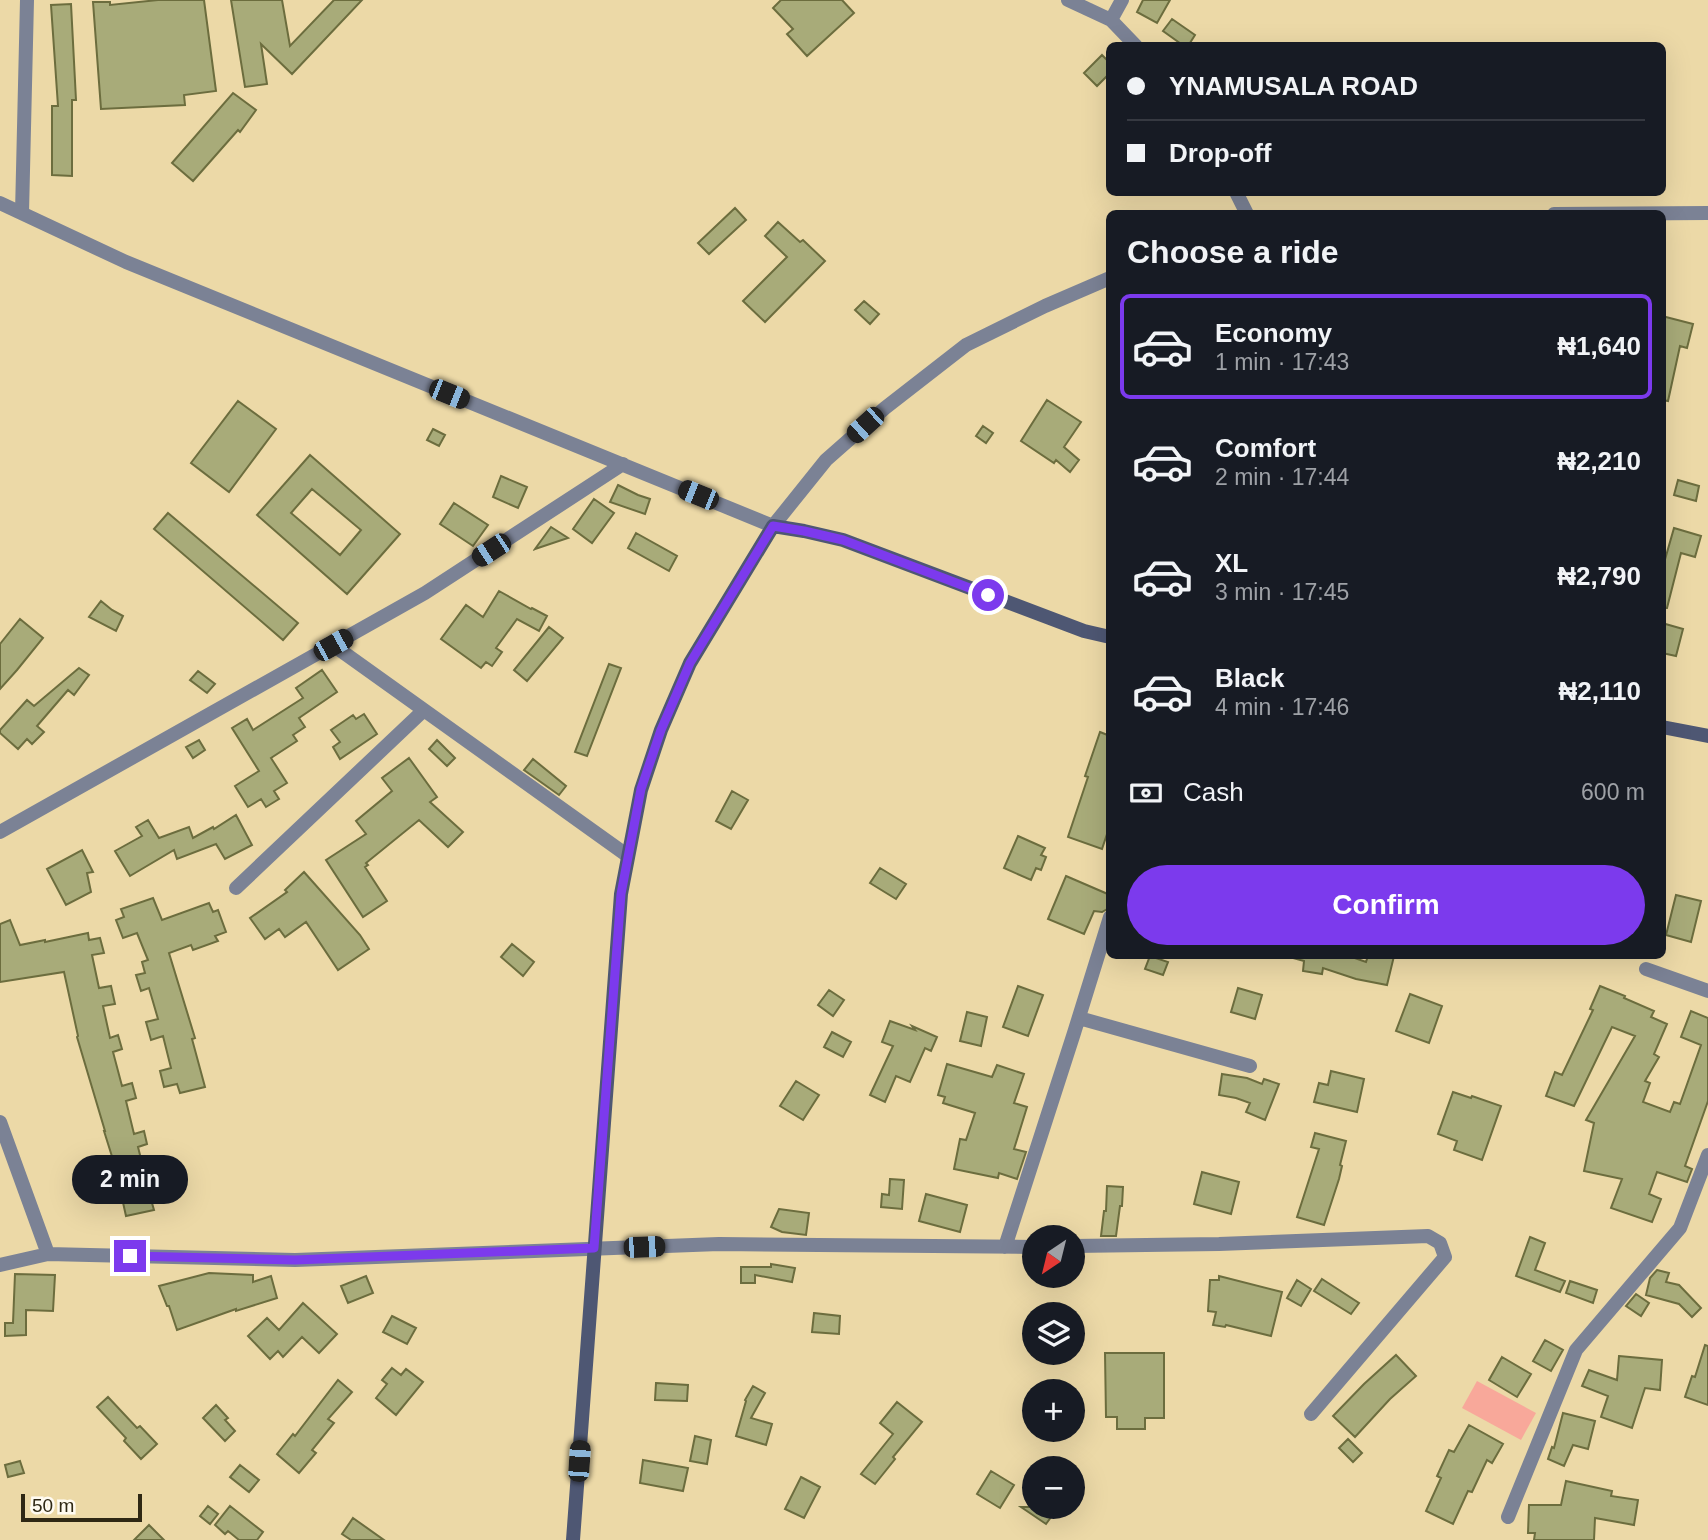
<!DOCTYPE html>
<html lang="en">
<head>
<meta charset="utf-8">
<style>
  body { margin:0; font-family:Arial,sans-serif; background:#20242c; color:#f1f3f6; height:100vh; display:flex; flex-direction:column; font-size:26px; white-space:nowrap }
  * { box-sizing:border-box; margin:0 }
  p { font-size:23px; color:#9ea1a6 }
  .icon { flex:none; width:38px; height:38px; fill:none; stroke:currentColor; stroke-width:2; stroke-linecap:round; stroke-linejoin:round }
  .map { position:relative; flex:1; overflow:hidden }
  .sheet { position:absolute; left:1106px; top:210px; width:560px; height:749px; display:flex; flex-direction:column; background:#171b24; border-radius:10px; box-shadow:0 7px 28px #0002 }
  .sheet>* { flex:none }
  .top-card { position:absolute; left:1106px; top:42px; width:560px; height:154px; border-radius:10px; box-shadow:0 7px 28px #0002; display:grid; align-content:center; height:154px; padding:0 21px; background:#171b24 }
  .needle { width:46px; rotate:215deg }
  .buttons { position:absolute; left:1022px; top:1225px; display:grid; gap:14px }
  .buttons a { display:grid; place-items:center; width:63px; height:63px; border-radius:50%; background:#171b24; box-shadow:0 7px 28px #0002; font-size:35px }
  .scale { position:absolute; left:21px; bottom:18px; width:121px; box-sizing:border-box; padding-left:7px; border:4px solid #2f2814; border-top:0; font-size:19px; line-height:24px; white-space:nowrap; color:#2f2814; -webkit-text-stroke:5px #fffbf1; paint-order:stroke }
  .end { position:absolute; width:32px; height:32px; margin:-16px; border:9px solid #7c3aed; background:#fff; box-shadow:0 0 0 4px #fff }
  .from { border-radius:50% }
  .bubble { position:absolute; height:49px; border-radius:24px; background:#171b24; box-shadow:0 7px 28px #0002; font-size:23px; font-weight:700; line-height:49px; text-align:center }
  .car { position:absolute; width:21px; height:42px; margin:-21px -10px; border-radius:9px; box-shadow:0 0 5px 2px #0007; background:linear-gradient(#222 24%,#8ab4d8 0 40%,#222 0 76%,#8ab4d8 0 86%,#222 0) }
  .top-card b { display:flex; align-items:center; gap:24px; height:66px; font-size:26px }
  .top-card b+b { border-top:2px solid #363941 }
  .top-card i { width:18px; height:18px; background:#f1f3f6 }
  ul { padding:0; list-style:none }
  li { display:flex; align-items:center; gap:21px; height:105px; margin:0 14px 10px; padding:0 7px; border:4px solid transparent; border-radius:10px }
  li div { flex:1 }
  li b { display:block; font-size:26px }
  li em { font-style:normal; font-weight:700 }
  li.active { border-color:#7c3aed }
  li>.icon { width:63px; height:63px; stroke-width:1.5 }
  h2 { padding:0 21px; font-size:32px; line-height:84px }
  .pay { display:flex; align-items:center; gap:18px; height:77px; padding:0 21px; font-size:26px }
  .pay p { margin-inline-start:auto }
  .cta { display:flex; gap:14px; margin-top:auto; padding:14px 21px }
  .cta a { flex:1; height:80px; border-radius:42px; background:#7c3aed; color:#fff; font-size:28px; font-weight:700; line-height:80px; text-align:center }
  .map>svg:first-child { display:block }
</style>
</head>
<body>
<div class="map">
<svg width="1708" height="1540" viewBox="0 0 1708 1540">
  <rect width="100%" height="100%" fill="#ecd9a7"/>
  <path fill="#f8a89a" d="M 1477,1381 L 1536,1413 L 1521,1440 L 1462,1408 Z"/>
  <path fill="#a8ab79" stroke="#6c6d3e" stroke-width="2" fill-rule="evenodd" d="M 158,0 L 204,0 L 216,91 L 184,95 L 185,105 L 101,109 L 93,2 L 110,2 L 110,5 Z
    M 231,0 L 282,0 L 290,46 L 334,0 L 362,0 L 292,74 L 261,44 L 267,84 L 245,87 Z
    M 781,0 L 842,0 L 854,13 L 807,56 L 787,34 L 793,29 L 773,8 Z
    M 1143,0 L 1170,0 L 1157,23 L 1137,12 Z
    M 71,4 L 76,100 L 72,100 L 72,176 L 52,175 L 52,106 L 58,106 L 51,5 Z
    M 1172,19 L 1195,35 L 1188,46 L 1184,46 L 1163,31 Z
    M 1102,55 L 1110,63 L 1110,73 L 1097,86 L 1084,73 Z
    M 233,93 L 256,110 L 240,132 L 238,130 L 193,181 L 172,163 Z
    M 735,208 L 746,220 L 709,254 L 698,243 Z
    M 778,222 L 800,242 L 803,240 L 825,261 L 765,322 L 743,301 L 787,257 L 765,236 Z
    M 864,301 L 879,314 L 870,324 L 855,310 Z
    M 1662,316 L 1693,324 L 1687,348 L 1680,346 L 1668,401 L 1662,400 Z
    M 1047,400 L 1081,422 L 1064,447 L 1079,460 L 1070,472 L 1056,460 L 1054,463 L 1021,441 Z
    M 238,401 L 276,429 L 229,492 L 191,463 Z
    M 983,426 L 993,433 L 986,443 L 976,436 Z
    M 433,429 L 445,435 L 439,446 L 427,440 Z
    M 310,455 L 400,534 L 347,594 L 257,515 ZM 312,489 L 361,530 L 340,555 L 291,513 Z
    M 501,476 L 527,487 L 518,508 L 493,497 Z
    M 1678,480 L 1699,486 L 1696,501 L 1674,495 Z
    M 618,485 L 638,495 L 650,499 L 645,514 L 610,502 Z
    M 594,499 L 614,513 L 592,543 L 573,529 Z
    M 454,503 L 488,525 L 473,546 L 440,524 Z
    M 168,513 L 298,623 L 283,640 L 154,529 Z
    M 551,527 L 568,538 L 535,549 Z
    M 1674,528 L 1701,536 L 1695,557 L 1681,553 L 1667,608 L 1662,608 L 1662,570 Z
    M 636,533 L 677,556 L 669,571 L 628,548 Z
    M 499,591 L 531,609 L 532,608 L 547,616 L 539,631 L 517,619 L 496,648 L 502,652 L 492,666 L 486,662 L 481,668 L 441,639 L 466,605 L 483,617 Z
    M 101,601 L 112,610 L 123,616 L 116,631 L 89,617 Z
    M 20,619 L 43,638 L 17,670 L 0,689 L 0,644 Z
    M 1662,623 L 1683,629 L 1676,656 L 1662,653 Z
    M 549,627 L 563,638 L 527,681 L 514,670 Z
    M 609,664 L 621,668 L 587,756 L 575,752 Z
    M 79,668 L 89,675 L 74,695 L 68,690 L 37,726 L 44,732 L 32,744 L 27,739 L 18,749 L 0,733 L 0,730 L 27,700 L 34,706 Z
    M 322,670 L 337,692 L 299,718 L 305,727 L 293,735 L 297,741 L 271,758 L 287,783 L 274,791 L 279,799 L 266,807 L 261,799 L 248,807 L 235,786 L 259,771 L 232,728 L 247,719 L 253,730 L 303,698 L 296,688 Z
    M 198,671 L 215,684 L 207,693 L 190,680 Z
    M 364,714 L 377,734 L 340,759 L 333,747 L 340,742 L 331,730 L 353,715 L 356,719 Z
    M 1100,732 L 1110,736 L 1110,825 L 1102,849 L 1068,837 L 1088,777 L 1085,776 Z
    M 199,740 L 205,750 L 193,758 L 186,747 Z
    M 437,740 L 455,758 L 447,766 L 429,749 Z
    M 409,758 L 437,797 L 430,802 L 463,832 L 448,847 L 419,820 L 366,863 L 368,865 L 365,867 L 387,901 L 363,917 L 326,860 L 366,834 L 356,821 L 392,791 L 382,778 Z
    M 533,759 L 566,786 L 559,795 L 524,770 Z
    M 732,791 L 748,800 L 731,829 L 716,821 Z
    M 236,815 L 252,845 L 225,859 L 216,844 L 177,859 L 174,850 L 130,876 L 115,851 L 142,836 L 136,827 L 148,820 L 159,838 L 189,827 L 193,838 L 213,827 L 214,829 Z
    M 1018,836 L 1045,848 L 1041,855 L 1046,857 L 1041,870 L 1036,868 L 1031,880 L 1004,868 Z
    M 82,850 L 93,872 L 87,873 L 91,892 L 66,905 L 47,869 Z
    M 880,868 L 906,884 L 896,899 L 870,883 Z
    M 304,872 L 360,935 L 369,949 L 338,970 L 306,922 L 285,937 L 279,929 L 265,939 L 250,918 L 287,892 L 285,890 Z
    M 1066,876 L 1110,895 L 1109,908 L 1102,912 L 1094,911 L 1084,934 L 1048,919 Z
    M 1676,895 L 1701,901 L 1691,942 L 1666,935 Z
    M 153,898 L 162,920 L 209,903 L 213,912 L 218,910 L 226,932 L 215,936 L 218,941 L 193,950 L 191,945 L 169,953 L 195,1038 L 192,1039 L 205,1087 L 180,1093 L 177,1084 L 164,1087 L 160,1071 L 171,1068 L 163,1036 L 151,1040 L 146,1022 L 158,1019 L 149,988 L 141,991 L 136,975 L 145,973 L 142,962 L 148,960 L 137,933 L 123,938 L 116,920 L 124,917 L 121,909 Z
    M 10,920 L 20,945 L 45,940 L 45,942 L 88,933 L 89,940 L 100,938 L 104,953 L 92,955 L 99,988 L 111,986 L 115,1004 L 103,1006 L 110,1038 L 118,1035 L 122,1049 L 113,1052 L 122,1086 L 132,1083 L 136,1098 L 126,1101 L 134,1134 L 144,1131 L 147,1144 L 138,1147 L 147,1183 L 159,1180 L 162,1194 L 150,1196 L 154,1210 L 126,1216 L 115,1166 L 104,1131 L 105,1131 L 77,1037 L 78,1036 L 64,972 L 0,982 L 0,924 Z
    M 512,944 L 534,962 L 523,976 L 501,957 Z
    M 1150,956 L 1168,962 L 1163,975 L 1145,969 Z
    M 1293,956 L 1349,956 L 1366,962 L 1368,956 L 1394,956 L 1387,985 L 1356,979 L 1323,968 L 1322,974 L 1303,971 L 1304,961 L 1293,958 Z
    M 1018,986 L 1043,995 L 1028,1036 L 1003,1027 Z
    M 1600,986 L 1625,996 L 1624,998 L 1654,1011 L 1651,1017 L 1667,1024 L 1654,1054 L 1659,1057 L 1645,1081 L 1650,1083 L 1643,1102 L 1670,1112 L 1674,1102 L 1680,1104 L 1701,1045 L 1681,1037 L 1691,1011 L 1708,1018 L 1708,1101 L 1685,1166 L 1692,1169 L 1687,1182 L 1657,1172 L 1649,1194 L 1661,1199 L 1652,1222 L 1611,1208 L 1622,1179 L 1584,1171 L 1594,1123 L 1586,1120 L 1635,1036 L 1612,1027 L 1574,1106 L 1546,1096 L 1555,1072 L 1562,1075 L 1593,1010 L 1590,1009 Z
    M 1238,988 L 1262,995 L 1255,1019 L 1231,1012 Z
    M 829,990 L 844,1000 L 833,1016 L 818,1005 Z
    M 1410,994 L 1442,1006 L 1429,1043 L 1396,1031 Z
    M 967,1012 L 987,1017 L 981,1046 L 960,1041 Z
    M 890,1021 L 915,1030 L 912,1026 L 937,1037 L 931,1051 L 925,1048 L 910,1082 L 896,1076 L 885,1102 L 870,1095 L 893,1046 L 882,1042 Z
    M 832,1032 L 851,1042 L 843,1057 L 824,1047 Z
    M 947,1064 L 992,1077 L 997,1065 L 1024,1074 L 1014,1103 L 1027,1107 L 1014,1149 L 1026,1152 L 1017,1179 L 999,1173 L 998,1178 L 954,1169 L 960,1139 L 966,1140 L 975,1113 L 943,1103 L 945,1097 L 938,1095 Z
    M 1331,1071 L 1364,1079 L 1357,1112 L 1314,1102 L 1319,1083 L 1328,1085 Z
    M 1222,1074 L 1247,1078 L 1262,1084 L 1264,1079 L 1279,1084 L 1265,1120 L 1246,1112 L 1250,1103 L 1236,1098 L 1219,1095 Z
    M 796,1081 L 819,1095 L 803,1120 L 780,1106 Z
    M 1453,1092 L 1471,1098 L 1472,1096 L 1501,1106 L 1482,1160 L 1454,1150 L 1457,1141 L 1438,1134 Z
    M 1315,1133 L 1346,1141 L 1340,1165 L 1342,1166 L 1339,1179 L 1324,1225 L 1297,1217 L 1319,1149 L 1311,1147 Z
    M 1202,1172 L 1239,1182 L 1231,1214 L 1194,1204 Z
    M 890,1179 L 904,1180 L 902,1209 L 881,1207 L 882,1194 L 889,1195 Z
    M 1107,1186 L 1123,1187 L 1122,1206 L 1120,1206 L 1116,1236 L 1101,1236 L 1104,1211 L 1106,1211 Z
    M 926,1194 L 967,1205 L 960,1232 L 919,1221 Z
    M 779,1209 L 809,1213 L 806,1235 L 782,1232 L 771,1227 Z
    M 1530,1237 L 1545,1243 L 1535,1270 L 1565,1281 L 1560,1292 L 1516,1276 Z
    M 771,1264 L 795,1268 L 792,1282 L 755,1275 L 755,1283 L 741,1283 L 741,1267 L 771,1267 Z
    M 1657,1270 L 1669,1273 L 1666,1282 L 1679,1285 L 1701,1308 L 1692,1317 L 1679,1304 L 1646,1295 L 1650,1278 Z
    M 209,1273 L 253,1275 L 253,1282 L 271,1276 L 277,1298 L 236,1311 L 236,1309 L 177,1330 L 169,1306 L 167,1306 L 159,1286 Z
    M 15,1274 L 55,1275 L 53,1311 L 26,1310 L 26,1335 L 5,1336 L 5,1323 L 13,1323 Z
    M 366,1276 L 373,1293 L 348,1303 L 341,1286 Z
    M 1219,1276 L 1282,1292 L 1271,1336 L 1226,1325 L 1225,1327 L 1213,1325 L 1216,1312 L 1208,1311 L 1210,1280 L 1219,1280 Z
    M 1322,1279 L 1359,1303 L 1351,1314 L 1314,1291 Z
    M 1297,1280 L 1311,1289 L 1301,1306 L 1287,1298 Z
    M 1570,1281 L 1597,1290 L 1593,1303 L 1566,1293 Z
    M 1636,1294 L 1649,1303 L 1641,1316 L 1626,1306 Z
    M 303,1303 L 337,1334 L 319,1353 L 302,1337 L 283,1357 L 278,1351 L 270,1359 L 248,1336 L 267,1318 L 279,1330 Z
    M 814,1313 L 840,1316 L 839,1334 L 812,1332 Z
    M 392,1316 L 416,1328 L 407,1344 L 383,1332 Z
    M 1545,1340 L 1563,1350 L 1551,1371 L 1533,1361 Z
    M 1705,1345 L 1708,1346 L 1708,1405 L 1685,1397 L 1692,1376 L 1695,1377 Z
    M 1105,1353 L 1164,1353 L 1164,1418 L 1145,1418 L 1145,1429 L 1117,1429 L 1117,1417 L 1106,1417 Z
    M 1396,1355 L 1416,1376 L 1390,1399 L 1355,1437 L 1333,1416 L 1364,1384 Z
    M 1619,1356 L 1662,1360 L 1660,1390 L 1645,1388 L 1632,1428 L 1601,1417 L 1608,1396 L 1582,1386 L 1589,1370 L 1617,1380 Z
    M 1502,1357 L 1531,1374 L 1517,1397 L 1489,1380 Z
    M 392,1368 L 401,1375 L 406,1369 L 423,1382 L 396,1415 L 376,1398 L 387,1384 L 382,1380 Z
    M 338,1380 L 352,1392 L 328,1419 L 334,1423 L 312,1450 L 316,1453 L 299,1473 L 277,1454 L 293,1434 L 295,1436 Z
    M 656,1383 L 688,1385 L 687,1401 L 655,1400 Z
    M 753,1386 L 765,1393 L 751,1418 L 772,1424 L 766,1445 L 736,1436 L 746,1401 L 745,1400 Z
    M 108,1397 L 137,1428 L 140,1426 L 157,1444 L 141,1459 L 124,1441 L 126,1438 L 97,1407 Z
    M 897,1402 L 922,1422 L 893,1457 L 895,1459 L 875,1484 L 861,1474 L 893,1434 L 880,1423 Z
    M 216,1405 L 228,1418 L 225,1420 L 235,1431 L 225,1441 L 203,1418 Z
    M 1563,1413 L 1595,1421 L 1588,1449 L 1573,1445 L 1564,1466 L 1548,1459 L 1552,1447 L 1554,1448 Z
    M 1469,1425 L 1503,1444 L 1492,1463 L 1487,1460 L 1472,1492 L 1468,1491 L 1453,1524 L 1426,1511 L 1441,1478 L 1437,1476 L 1449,1450 L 1454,1452 Z
    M 695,1436 L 711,1440 L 707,1464 L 690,1461 Z
    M 1348,1439 L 1362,1453 L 1353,1462 L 1339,1448 Z
    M 643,1460 L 688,1468 L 683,1491 L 640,1483 Z
    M 20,1461 L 24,1473 L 8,1477 L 5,1465 Z
    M 240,1465 L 259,1480 L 249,1492 L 230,1477 Z
    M 991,1471 L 1014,1485 L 1000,1508 L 977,1494 Z
    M 801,1477 L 820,1487 L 804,1518 L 785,1509 Z
    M 1566,1481 L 1612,1491 L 1611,1496 L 1638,1500 L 1634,1525 L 1595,1518 L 1594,1540 L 1534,1540 L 1535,1533 L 1528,1533 L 1529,1505 L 1561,1505 Z
    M 208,1506 L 218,1514 L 210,1524 L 200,1516 Z
    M 230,1506 L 263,1532 L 257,1540 L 239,1540 L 228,1531 L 225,1534 L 215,1525 Z
    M 1021,1507 L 1044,1507 L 1054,1513 L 1046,1524 Z
    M 353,1518 L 384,1540 L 351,1540 L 342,1534 Z
    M 149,1525 L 164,1540 L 134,1540 Z"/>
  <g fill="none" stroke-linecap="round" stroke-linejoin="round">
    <path stroke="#7b8295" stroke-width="14" d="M 1068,0 L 1111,20 L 1136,46
      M 1111,20 L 1122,0
      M 1236,192 L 1247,214
      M 0,203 L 126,262 L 773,526 L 826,460 L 885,408 L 966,345 L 1045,306 L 1110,278
      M 22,213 L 27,0
      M 1554,214 L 1708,213
      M 333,645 L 628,856
      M 0,832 L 425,593 L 623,464
      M 236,888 L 424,710
      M 1646,969 L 1708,991
      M 1079,1018 L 1250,1066
      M 0,1122 L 48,1254 L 0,1265
      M 1073,1246 L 1219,1244 L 1428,1236 L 1440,1243 L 1445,1257 L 1311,1414
      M 1005,1247 L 1074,1033 L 1110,917
      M 48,1254 L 295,1260 L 719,1244 L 1034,1247
      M 1508,1517 L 1576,1350 L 1680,1228 L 1708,1155"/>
    <path stroke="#4e5773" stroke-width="14" d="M 1662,727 L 1708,736
      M 573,1540 L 621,894 L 641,790 L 661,730 L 690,663 L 773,526 L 804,531 L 843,540 L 1084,631 L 1110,637"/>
  </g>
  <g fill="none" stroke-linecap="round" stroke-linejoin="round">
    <path stroke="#7c3aed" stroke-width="9" d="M 130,1256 L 295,1260 L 594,1248 L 621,894 L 641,789 L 661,730 L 690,663 L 773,526 L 804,531 L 843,540 L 988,595"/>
  </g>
</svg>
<div class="buttons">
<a><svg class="needle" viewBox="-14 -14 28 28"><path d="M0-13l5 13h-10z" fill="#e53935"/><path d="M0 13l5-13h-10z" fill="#9ea1a6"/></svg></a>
<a><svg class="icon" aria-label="layers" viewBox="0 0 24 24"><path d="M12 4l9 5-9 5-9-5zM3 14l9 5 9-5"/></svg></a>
<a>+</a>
<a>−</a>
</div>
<div class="scale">50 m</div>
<i class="end from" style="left:988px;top:595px"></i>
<i class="end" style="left:130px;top:1256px"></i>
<div class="bubble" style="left:72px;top:1155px;width:116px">2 min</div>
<i class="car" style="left:449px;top:394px;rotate:112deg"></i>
<i class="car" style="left:865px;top:425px;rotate:228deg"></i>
<i class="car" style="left:698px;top:495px;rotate:292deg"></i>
<i class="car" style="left:491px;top:550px;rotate:237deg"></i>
<i class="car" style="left:333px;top:645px;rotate:61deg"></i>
<i class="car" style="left:644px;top:1247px;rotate:88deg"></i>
<i class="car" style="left:579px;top:1461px;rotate:4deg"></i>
<div class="top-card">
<b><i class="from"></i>YNAMUSALA ROAD</b>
<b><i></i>Drop-off</b>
</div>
<section class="sheet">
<h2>Choose a ride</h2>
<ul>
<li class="active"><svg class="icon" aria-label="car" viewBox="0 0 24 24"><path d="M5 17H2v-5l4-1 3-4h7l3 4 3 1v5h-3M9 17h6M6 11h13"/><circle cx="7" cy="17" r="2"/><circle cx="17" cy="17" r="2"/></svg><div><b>Economy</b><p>1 min · 17:43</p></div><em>₦1,640</em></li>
<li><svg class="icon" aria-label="car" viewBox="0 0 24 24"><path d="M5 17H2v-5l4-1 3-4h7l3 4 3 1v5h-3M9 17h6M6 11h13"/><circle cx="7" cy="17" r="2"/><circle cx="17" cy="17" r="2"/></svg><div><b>Comfort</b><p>2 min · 17:44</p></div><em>₦2,210</em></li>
<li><svg class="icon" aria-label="car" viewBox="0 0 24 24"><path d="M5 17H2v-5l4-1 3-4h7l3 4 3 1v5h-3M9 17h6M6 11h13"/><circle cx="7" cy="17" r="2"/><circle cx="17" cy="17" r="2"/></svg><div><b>XL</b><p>3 min · 17:45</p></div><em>₦2,790</em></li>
<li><svg class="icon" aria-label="car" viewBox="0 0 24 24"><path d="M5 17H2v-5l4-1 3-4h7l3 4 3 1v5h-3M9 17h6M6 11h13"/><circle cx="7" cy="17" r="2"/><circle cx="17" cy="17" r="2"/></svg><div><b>Black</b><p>4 min · 17:46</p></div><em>₦2,110</em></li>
</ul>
<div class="pay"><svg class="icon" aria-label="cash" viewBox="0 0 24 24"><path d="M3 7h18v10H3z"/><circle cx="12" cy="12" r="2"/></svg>Cash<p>600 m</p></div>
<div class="cta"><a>Confirm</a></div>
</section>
</div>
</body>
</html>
